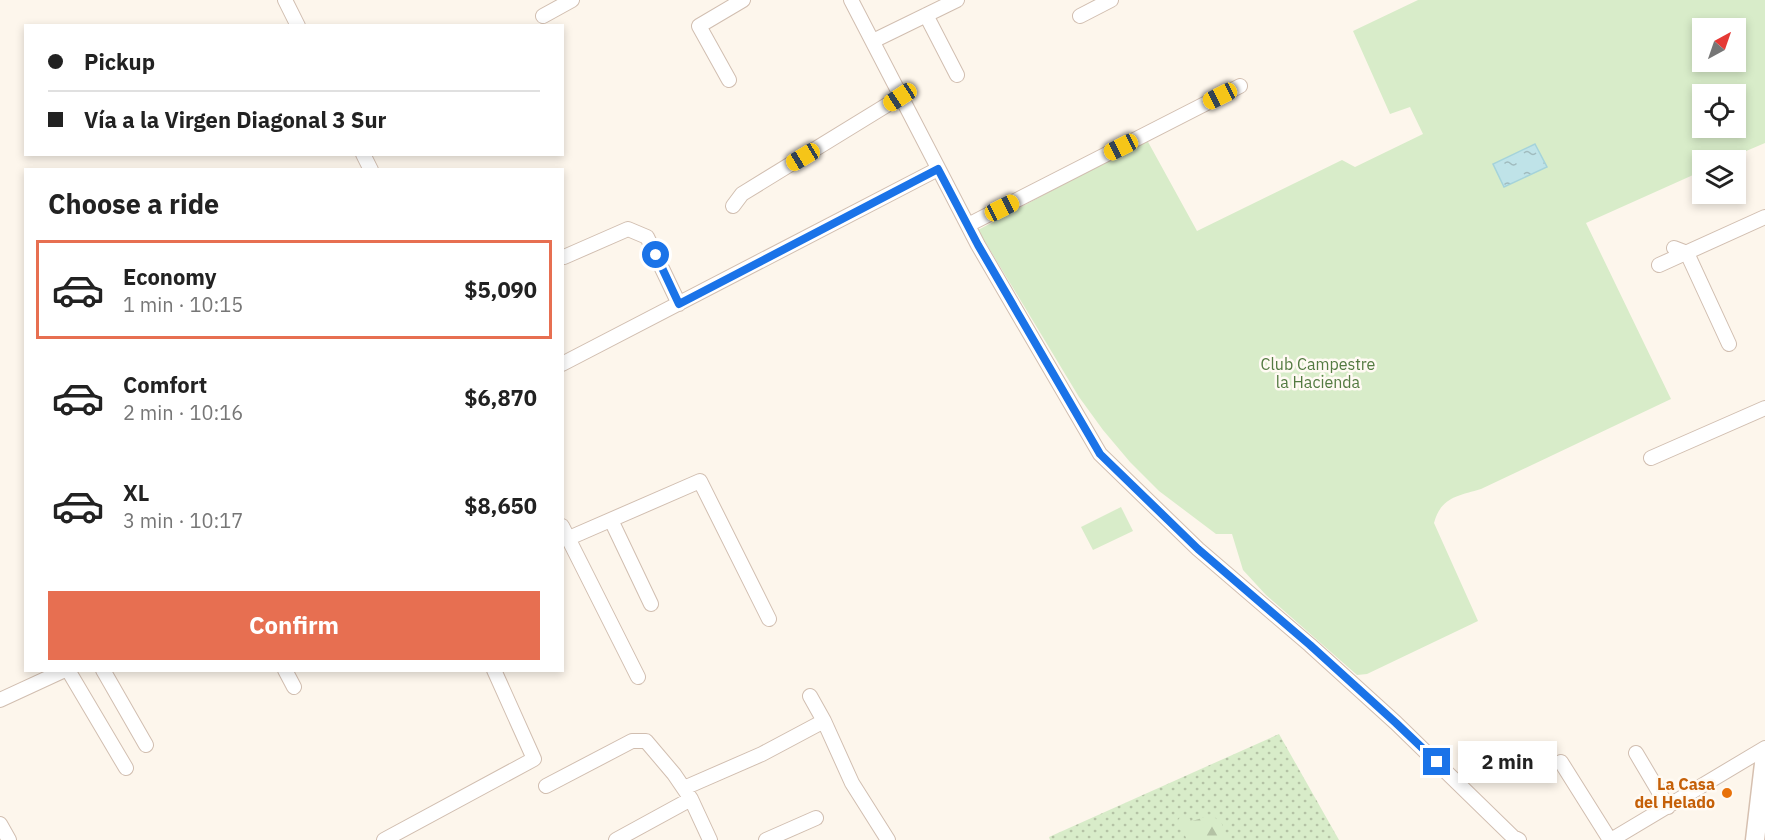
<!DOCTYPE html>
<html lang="en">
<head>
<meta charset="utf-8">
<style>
  body { margin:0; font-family:"IBM Plex Sans",sans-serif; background:#f2f2f2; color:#222; height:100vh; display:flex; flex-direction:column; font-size:22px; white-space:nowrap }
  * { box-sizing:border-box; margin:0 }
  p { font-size:20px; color:#767676 }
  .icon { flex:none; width:33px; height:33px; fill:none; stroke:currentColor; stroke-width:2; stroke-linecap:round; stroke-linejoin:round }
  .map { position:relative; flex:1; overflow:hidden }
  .details { position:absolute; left:24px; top:168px; width:540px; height:504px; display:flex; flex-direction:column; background:#fff; border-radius:0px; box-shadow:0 3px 9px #0003 }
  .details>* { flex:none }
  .guide { position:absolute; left:24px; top:24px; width:540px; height:132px; border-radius:0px; box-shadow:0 3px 9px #0003; display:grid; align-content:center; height:132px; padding:0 24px; background:#fff }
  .needle { width:39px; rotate:40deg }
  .tools { position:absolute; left:1692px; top:18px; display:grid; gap:12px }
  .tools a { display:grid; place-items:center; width:54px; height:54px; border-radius:0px; background:#fff; box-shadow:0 3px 9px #0003; font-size:30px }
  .end { position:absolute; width:27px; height:27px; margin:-14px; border:8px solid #1a73e8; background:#fff; box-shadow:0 0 0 3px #fff }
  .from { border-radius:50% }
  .bubble { position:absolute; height:42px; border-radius:0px; background:#fff; box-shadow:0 3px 9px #0003; font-size:20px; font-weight:800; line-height:42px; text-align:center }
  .car { position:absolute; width:18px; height:36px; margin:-18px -9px; border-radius:8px; box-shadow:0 0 4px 2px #0007; background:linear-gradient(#f5c518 24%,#345 0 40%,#f5c518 0 76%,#345 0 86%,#f5c518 0) }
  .guide b { display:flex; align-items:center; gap:21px; height:57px; font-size:22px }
  .guide b+b { border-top:2px solid #e0e0e0 }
  .guide i { width:15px; height:15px; background:#222 }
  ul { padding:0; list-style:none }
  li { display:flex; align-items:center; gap:18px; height:99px; margin:0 12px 9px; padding:0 12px; border:3px solid transparent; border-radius:0px }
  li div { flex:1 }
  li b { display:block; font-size:22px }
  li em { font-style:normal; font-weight:800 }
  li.on { border-color:#e76f51 }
  li>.icon { width:54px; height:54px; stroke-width:1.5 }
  h2 { padding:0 24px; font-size:27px; line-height:72px }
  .primary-button { display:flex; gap:12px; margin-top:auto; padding:12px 24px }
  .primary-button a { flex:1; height:69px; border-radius:0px; background:#e76f51; color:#fff; font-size:24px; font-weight:800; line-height:69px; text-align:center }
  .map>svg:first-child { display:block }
</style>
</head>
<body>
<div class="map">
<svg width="1765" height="840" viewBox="0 0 1765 840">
  <defs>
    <pattern id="grass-dots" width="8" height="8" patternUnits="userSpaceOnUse" patternTransform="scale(1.5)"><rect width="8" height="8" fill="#d8ecc9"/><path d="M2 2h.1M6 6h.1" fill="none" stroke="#b4c2a5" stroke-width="1.8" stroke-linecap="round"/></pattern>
    <pattern id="forest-firs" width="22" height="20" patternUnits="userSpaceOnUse" patternTransform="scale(1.5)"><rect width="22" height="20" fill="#d8ecc9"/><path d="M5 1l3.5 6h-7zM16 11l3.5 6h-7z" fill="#b4c2a5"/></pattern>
    <pattern id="water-ripples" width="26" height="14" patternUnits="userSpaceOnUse" patternTransform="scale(1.5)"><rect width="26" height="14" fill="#bfe3e8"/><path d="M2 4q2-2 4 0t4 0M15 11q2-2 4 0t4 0" fill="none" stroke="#a0bbbe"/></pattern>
  </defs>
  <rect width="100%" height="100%" fill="#fdf6ec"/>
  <path fill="url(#grass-dots)" d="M 1279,734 L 1339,840 L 1050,840 L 1049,837 Z"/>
  <path fill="url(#forest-firs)" d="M 1212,815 L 1222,824 L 1223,836 L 1226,840 L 1187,840 L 1178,820 L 1181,816 L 1186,816 L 1192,821 Z"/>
  <path fill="#d8ecc9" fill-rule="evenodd" d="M 1418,0 L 1765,0 L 1765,143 L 1725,160 L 1702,160 L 1702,171 L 1586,223 L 1671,399 L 1481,489 C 1458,496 1441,497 1434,523 L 1478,621 L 1367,674 L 1357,675 L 1266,595 L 1243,570 L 1232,534 L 1216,534 L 1159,491 L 1130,462 L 1103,430 L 1079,397 L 978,230 L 1147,140 L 1197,231 L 1342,160 L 1355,167 L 1423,134 L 1410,107 L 1390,114 L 1353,31 ZM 1702,28 L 1736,28 L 1736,62 L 1702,62 ZM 1702,94 L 1736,94 L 1736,128 L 1702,128 Z
    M 1121,507 L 1133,531 L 1093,550 L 1081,527 Z"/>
  <path fill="url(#water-ripples)" stroke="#a5d3da" stroke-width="1.5" d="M 1535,144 L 1547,167 L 1504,187 L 1493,164 Z"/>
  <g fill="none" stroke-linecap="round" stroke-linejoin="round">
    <g stroke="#d1beb0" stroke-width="16">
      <path id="minor" d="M 285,0 L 298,26
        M 851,0 L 978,245 L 1100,454 L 1198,549 L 1310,645 L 1396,723 L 1513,837 L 1519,840
        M 926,15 L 957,75
        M 543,16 L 572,0
        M 1080,16 L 1111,0
        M 873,41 L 957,0
        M 729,80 L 699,26 L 743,0
        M 363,154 L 371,170
        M 733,206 L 742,194 L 900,97
        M 968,225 L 1240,86
        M 1674,248 L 1687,253 L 1729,344
        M 564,257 L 628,229 L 647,237 L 679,304
        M 1659,265 L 1765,217
        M 562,364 L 938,169
        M 1651,458 L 1765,408
        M 611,520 L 651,604
        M 562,526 L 638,677
        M 569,538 L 700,481 L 769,619
        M 68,670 L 126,768
        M 103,670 L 146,745
        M 285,670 L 294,687
        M 0,700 L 65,670
        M 824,721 L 852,783 L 888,840
        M 1636,753 L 1668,807
        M 1561,762 L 1610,840
        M 546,786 L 632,741 L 646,741 L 674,774 L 691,799 L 710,840
        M 684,788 L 762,754 L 824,721 L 810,696
        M 0,824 L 9,840
        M 384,840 L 534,759 L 494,670
        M 616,840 L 691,799
        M 766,840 L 816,818
        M 1611,840 L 1765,748"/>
    </g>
    <g stroke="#d6c0b0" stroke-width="21">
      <path id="secondary" d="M 1755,840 L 1765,755"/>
    </g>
    <use href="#minor" stroke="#fff" stroke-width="14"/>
    <use href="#secondary" stroke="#fff" stroke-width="18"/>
  </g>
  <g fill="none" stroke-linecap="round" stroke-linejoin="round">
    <path stroke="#1a73e8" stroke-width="8" d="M 656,255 L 679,304 L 938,169 L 978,245 L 1100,454 L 1198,549 L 1310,645 L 1396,723 L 1437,762"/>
  </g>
  <circle fill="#e8710a" stroke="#fffaf3" stroke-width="2" cx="1727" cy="793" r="6"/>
  <g text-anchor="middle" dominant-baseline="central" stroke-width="5" stroke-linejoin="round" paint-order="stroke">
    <g font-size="16" fill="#537a41" stroke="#fffaf3">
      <text x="1318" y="364">Club Campestre<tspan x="1318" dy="18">la Hacienda</tspan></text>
    </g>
    <g font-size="16" font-weight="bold" fill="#c56008" stroke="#fffaf3" text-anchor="end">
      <text x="1715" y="784">La Casa<tspan x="1715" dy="18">del Helado</tspan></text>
    </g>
  </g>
</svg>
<div class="tools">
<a><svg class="needle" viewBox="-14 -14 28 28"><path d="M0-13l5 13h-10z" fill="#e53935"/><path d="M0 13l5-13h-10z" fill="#767676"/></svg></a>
<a><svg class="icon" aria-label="locate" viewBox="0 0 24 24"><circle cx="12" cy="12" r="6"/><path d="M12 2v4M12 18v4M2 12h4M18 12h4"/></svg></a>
<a><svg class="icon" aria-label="layers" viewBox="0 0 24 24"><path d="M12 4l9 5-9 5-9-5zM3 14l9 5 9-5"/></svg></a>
</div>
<i class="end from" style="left:656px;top:255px"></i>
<i class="end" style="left:1437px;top:762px"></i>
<div class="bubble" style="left:1458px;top:741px;width:99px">2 min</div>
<i class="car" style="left:1220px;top:96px;rotate:243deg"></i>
<i class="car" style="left:900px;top:97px;rotate:237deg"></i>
<i class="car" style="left:1121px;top:147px;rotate:243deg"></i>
<i class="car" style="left:803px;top:157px;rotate:239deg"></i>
<i class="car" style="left:1002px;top:208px;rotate:63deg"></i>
<div class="guide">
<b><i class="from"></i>Pickup</b>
<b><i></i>Vía a la Virgen Diagonal 3 Sur</b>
</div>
<section class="details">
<h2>Choose a ride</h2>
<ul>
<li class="on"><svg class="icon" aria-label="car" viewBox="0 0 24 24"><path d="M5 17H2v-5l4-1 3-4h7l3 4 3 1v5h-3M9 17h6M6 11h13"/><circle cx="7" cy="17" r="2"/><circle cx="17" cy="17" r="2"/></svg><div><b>Economy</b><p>1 min · 10:15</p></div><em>$5,090</em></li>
<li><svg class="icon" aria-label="car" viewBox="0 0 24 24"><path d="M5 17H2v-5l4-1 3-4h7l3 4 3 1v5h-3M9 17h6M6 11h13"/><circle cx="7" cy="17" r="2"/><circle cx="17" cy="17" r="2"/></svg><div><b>Comfort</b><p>2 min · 10:16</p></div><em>$6,870</em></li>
<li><svg class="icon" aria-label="car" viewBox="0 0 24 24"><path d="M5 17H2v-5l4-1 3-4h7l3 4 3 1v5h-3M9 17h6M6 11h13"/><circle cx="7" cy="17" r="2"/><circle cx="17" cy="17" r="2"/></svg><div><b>XL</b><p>3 min · 10:17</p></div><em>$8,650</em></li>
</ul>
<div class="primary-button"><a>Confirm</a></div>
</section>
</div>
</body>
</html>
